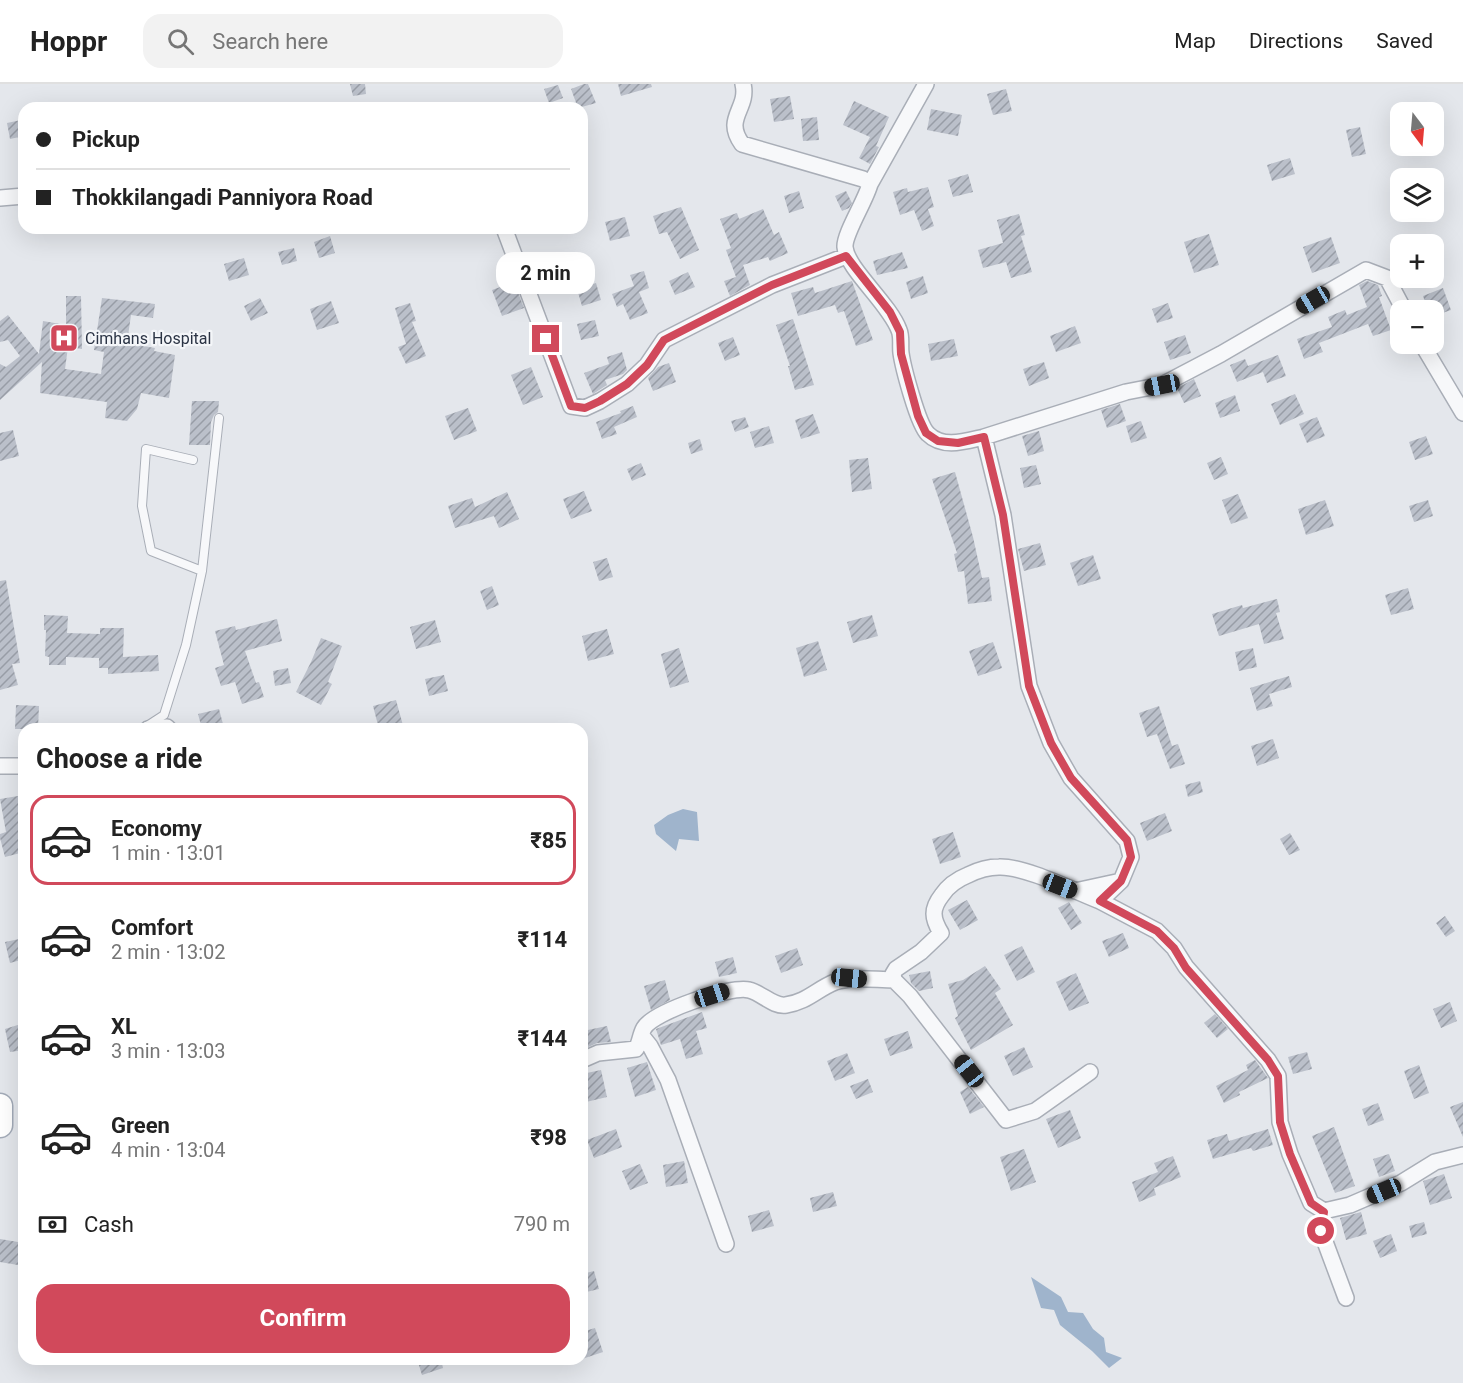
<!DOCTYPE html>
<html lang="en">
<head>
<meta charset="utf-8">
<style>
  body { margin:0; font-family:Roboto,sans-serif; background:#f2f2f2; color:#222; height:100vh; display:flex; flex-direction:column; font-size:22px; white-space:nowrap }
  * { box-sizing:border-box; margin:0 }
  p { font-size:20px; color:#767676 }
  .icon { flex:none; width:33px; height:33px; fill:none; stroke:currentColor; stroke-width:2; stroke-linecap:round; stroke-linejoin:round }
  .map { position:relative; flex:1; overflow:hidden }
  .drawer { position:absolute; left:18px; top:639px; width:570px; height:642px; display:flex; flex-direction:column; background:#fff; border-radius:18px; box-shadow:0 6px 24px #0002 }
  .drawer>* { flex:none }
  .banner { position:absolute; left:18px; top:18px; width:570px; height:132px; border-radius:18px; box-shadow:0 6px 24px #0002; display:grid; align-content:center; height:132px; padding:0 18px; background:#fff }
  .needle { width:39px; rotate:164deg }
  .tools { position:absolute; left:1390px; top:18px; display:grid; gap:12px }
  .tools a { display:grid; place-items:center; width:54px; height:54px; border-radius:12px; background:#fff; box-shadow:0 6px 24px #0002; font-size:30px }
  .end { position:absolute; width:27px; height:27px; margin:-14px; border:8px solid #d1495b; background:#fff; box-shadow:0 0 0 3px #fff }
  .from { border-radius:50% }
  .bubble { position:absolute; height:42px; border-radius:18px; background:#fff; box-shadow:0 6px 24px #0002; font-size:20px; font-weight:700; line-height:42px; text-align:center }
  .car { position:absolute; width:18px; height:36px; margin:-18px -9px; border-radius:8px; box-shadow:0 0 4px 2px #0007; background:linear-gradient(#222 24%,#8ab4d8 0 40%,#222 0 76%,#8ab4d8 0 86%,#222 0) }
  .banner b { display:flex; align-items:center; gap:21px; height:57px; font-size:22px }
  .banner b+b { border-top:2px solid #e0e0e0 }
  .banner i { width:15px; height:15px; background:#222 }
  ul { padding:0; list-style:none }
  li { display:flex; align-items:center; gap:18px; height:90px; margin:0 12px 9px; padding:0 6px; border:3px solid transparent; border-radius:18px }
  li div { flex:1 }
  li b { display:block; font-size:22px }
  li em { font-style:normal; font-weight:700 }
  li.current { border-color:#d1495b }
  li>.icon { width:54px; height:54px; stroke-width:1.5 }
  h2 { padding:0 18px; font-size:27px; line-height:72px }
  .pay { display:flex; align-items:center; gap:15px; height:66px; padding:0 18px; font-size:22px }
  .pay p { margin-inline-start:auto }
  .cta { display:flex; gap:12px; margin-top:auto; padding:12px 18px }
  .cta a { flex:1; height:69px; border-radius:18px; background:#d1495b; color:#fff; font-size:24px; font-weight:700; line-height:69px; text-align:center }
  header { display:flex; align-items:center; gap:36px; box-sizing:border-box; height:84px; padding:0 30px; background:#fff; border-bottom:2px solid #e0e0e0 }
  header strong { font-size:28px }
  nav { display:flex; gap:33px; margin-inline-start:auto; font-size:21px }
  .search { width:420px; height:54px; background:#f2f2f2; display:flex; align-items:center; gap:15px; box-sizing:border-box; padding:0 21px; border-radius:18px; color:#767676; font-size:22px }
  .map>svg:first-child { display:block }
</style>
</head>
<body>
<header>
<strong>Hoppr</strong>
<div class="search"><svg class="icon" aria-label="search" viewBox="0 0 24 24"><circle cx="10" cy="10" r="6"/><path d="M15 15l6 6"/></svg>Search here</div>
<nav><a>Map</a><a>Directions</a><a>Saved</a></nav>
</header>
<div class="map">
<svg width="1463" height="1299" viewBox="0 0 1463 1299">
  <defs>
    <pattern id="building-hatch" width="6" height="6" patternUnits="userSpaceOnUse" patternTransform="scale(1.5)"><rect width="6" height="6" fill="#bbc0ca"/><path d="M-1 1l2-2M0 6l6-6M5 7l2-2" fill="none" stroke="#989da6"/></pattern>
  </defs>
  <rect width="100%" height="100%" fill="#e4e7ec"/>
  <path fill="#9fb4cc" d="M 683,725 L 697,728 L 699,757 L 679,755 L 676,767 L 656,750 L 654,741 L 668,731 Z
    M 1031,1193 L 1061,1213 L 1068,1228 L 1083,1229 L 1093,1245 L 1104,1254 L 1106,1268 L 1122,1274 L 1109,1284 L 1092,1267 L 1060,1241 L 1054,1226 L 1041,1224 Z"/>
  <path fill="url(#building-hatch)" d="M 350,0 L 365,0 L 366,10 L 353,12 Z
    M 584,0 L 588,0 L 596,19 L 578,24 L 571,5 Z
    M 618,0 L 651,0 L 652,3 L 621,12 Z
    M 558,1 L 563,14 L 549,19 L 544,5 Z
    M 1006,5 L 1012,27 L 993,31 L 987,10 Z
    M 790,12 L 794,35 L 774,38 L 770,15 Z
    M 854,17 L 889,33 L 876,62 L 879,63 L 870,80 L 859,74 L 870,53 L 843,41 Z
    M 931,25 L 962,31 L 958,52 L 927,46 Z
    M 817,33 L 819,56 L 803,57 L 801,35 Z
    M 21,36 L 24,52 L 10,55 L 7,39 Z
    M 1360,43 L 1366,70 L 1352,73 L 1346,46 Z
    M 1290,74 L 1295,90 L 1272,97 L 1267,81 Z
    M 968,90 L 973,108 L 953,113 L 948,96 Z
    M 928,103 L 934,123 L 928,125 L 934,142 L 922,147 L 914,126 L 900,131 L 893,108 L 907,104 L 908,108 Z
    M 799,107 L 804,124 L 789,129 L 784,112 Z
    M 846,107 L 852,119 L 849,124 L 842,127 L 835,112 Z
    M 681,123 L 699,166 L 680,175 L 667,148 L 659,150 L 653,132 Z
    M 763,125 L 774,151 L 779,148 L 788,169 L 770,177 L 768,173 L 743,181 L 750,201 L 730,212 L 724,197 L 736,193 L 726,166 L 731,164 L 720,135 L 737,129 L 739,135 Z
    M 1019,130 L 1025,151 L 1021,152 L 1032,188 L 1011,194 L 1006,178 L 983,184 L 978,166 L 1003,159 L 997,136 Z
    M 625,133 L 630,152 L 610,157 L 605,138 Z
    M 1209,150 L 1219,181 L 1194,189 L 1184,158 Z
    M 330,152 L 335,169 L 319,174 L 314,158 Z
    M 1331,153 L 1340,179 L 1312,189 L 1303,163 Z
    M 294,164 L 297,177 L 282,181 L 278,168 Z
    M 902,168 L 908,184 L 877,191 L 873,177 Z
    M 244,174 L 249,191 L 229,197 L 224,180 Z
    M 644,187 L 649,204 L 639,208 L 648,229 L 630,236 L 623,220 L 617,223 L 612,210 L 634,202 L 630,191 Z
    M 688,188 L 695,203 L 675,211 L 669,197 Z
    M 923,192 L 928,209 L 911,215 L 906,198 Z
    M 852,197 L 873,256 L 856,262 L 844,227 L 838,229 L 835,221 L 798,232 L 791,209 L 813,203 L 815,209 Z
    M 1367,197 L 1378,201 L 1382,212 L 1379,213 L 1391,246 L 1373,252 L 1368,240 L 1319,259 L 1323,268 L 1304,275 L 1297,255 L 1332,243 L 1328,233 L 1345,226 L 1347,231 L 1367,223 L 1359,201 Z
    M 514,198 L 524,224 L 502,232 L 492,206 Z
    M 596,199 L 601,216 L 582,222 L 577,205 Z
    M 1443,204 L 1451,226 L 1434,232 L 1434,226 L 1428,226 L 1423,212 Z
    M 66,212 L 81,212 L 82,265 L 68,263 L 65,285 L 101,290 L 104,268 L 94,266 L 102,214 L 155,220 L 153,234 L 131,231 L 127,259 L 155,264 L 154,267 L 175,271 L 169,314 L 141,309 L 137,325 L 127,337 L 105,334 L 107,318 L 40,309 L 42,278 L 0,316 L 0,280 L 6,283 L 20,272 L 8,256 L 0,258 L 0,237 L 8,231 L 39,270 L 43,237 L 66,241 Z
    M 260,214 L 268,229 L 251,237 L 244,222 Z
    M 331,217 L 339,239 L 317,246 L 310,225 Z
    M 410,219 L 416,237 L 412,238 L 426,272 L 406,280 L 398,263 L 406,260 L 395,224 Z
    M 1168,219 L 1173,234 L 1157,239 L 1152,225 Z
    M 793,235 L 814,301 L 795,306 L 788,282 L 790,282 L 776,241 Z
    M 595,236 L 599,252 L 581,256 L 577,240 Z
    M 1075,242 L 1081,259 L 1056,268 L 1050,252 Z
    M 1185,251 L 1191,269 L 1170,276 L 1164,258 Z
    M 733,253 L 740,271 L 725,277 L 718,259 Z
    M 954,255 L 958,272 L 931,277 L 928,260 Z
    M 622,268 L 627,286 L 623,290 L 605,296 L 607,301 L 593,310 L 584,289 L 609,280 L 607,273 Z
    M 1278,271 L 1286,292 L 1267,299 L 1263,288 L 1237,298 L 1230,281 L 1245,275 L 1248,282 Z
    M 1044,278 L 1049,294 L 1029,302 L 1023,285 Z
    M 669,279 L 676,298 L 653,307 L 648,294 L 658,283 Z
    M 531,283 L 543,313 L 523,321 L 511,291 Z
    M 1194,295 L 1201,312 L 1184,319 L 1177,304 Z
    M 1295,310 L 1304,330 L 1280,341 L 1271,320 Z
    M 1235,311 L 1240,327 L 1220,334 L 1215,319 Z
    M 192,317 L 219,317 L 218,328 L 214,331 L 211,338 L 210,361 L 189,361 Z
    M 1120,320 L 1126,337 L 1107,344 L 1101,326 Z
    M 633,322 L 637,333 L 614,343 L 617,350 L 602,355 L 596,338 L 621,329 L 620,327 Z
    M 468,324 L 477,347 L 454,356 L 445,332 Z
    M 813,330 L 820,349 L 801,355 L 795,336 Z
    M 745,333 L 749,343 L 735,348 L 731,337 Z
    M 1317,333 L 1325,352 L 1307,359 L 1299,340 Z
    M 1141,337 L 1147,354 L 1131,359 L 1126,342 Z
    M 769,342 L 774,359 L 755,364 L 750,348 Z
    M 13,346 L 19,372 L 0,377 L 0,349 Z
    M 1039,347 L 1044,367 L 1028,372 L 1022,352 Z
    M 1426,352 L 1433,370 L 1415,376 L 1409,358 Z
    M 700,355 L 703,366 L 691,370 L 688,359 Z
    M 1221,373 L 1228,390 L 1214,396 L 1207,379 Z
    M 868,374 L 872,405 L 852,408 L 849,376 Z
    M 641,379 L 646,391 L 632,397 L 627,385 Z
    M 1036,381 L 1041,400 L 1024,404 L 1020,384 Z
    M 955,388 L 973,453 L 982,494 L 989,493 L 992,517 L 968,520 L 964,487 L 958,488 L 954,470 L 957,469 L 932,395 Z
    M 584,407 L 592,427 L 571,435 L 563,415 Z
    M 507,408 L 519,435 L 499,444 L 494,432 L 455,444 L 448,422 L 472,414 L 475,423 Z
    M 1238,410 L 1248,434 L 1231,440 L 1222,416 Z
    M 1325,416 L 1334,442 L 1306,451 L 1298,425 Z
    M 1428,416 L 1433,432 L 1414,438 L 1409,422 Z
    M 1040,459 L 1046,481 L 1024,487 L 1018,465 Z
    M 1093,471 L 1101,495 L 1078,502 L 1070,479 Z
    M 607,474 L 613,493 L 599,497 L 593,478 Z
    M 6,496 L 20,579 L 12,580 L 18,601 L 0,606 L 0,497 Z
    M 492,502 L 499,521 L 487,526 L 480,507 Z
    M 1408,504 L 1414,525 L 1391,531 L 1385,511 Z
    M 1277,515 L 1280,528 L 1276,529 L 1284,555 L 1264,560 L 1259,540 L 1219,552 L 1212,530 L 1242,521 L 1243,524 Z
    M 44,531 L 68,532 L 67,549 L 100,550 L 100,544 L 124,544 L 123,573 L 158,571 L 159,587 L 108,590 L 108,584 L 99,584 L 99,574 L 66,573 L 66,581 L 49,581 L 49,573 L 45,572 L 46,546 L 44,546 Z
    M 872,531 L 878,552 L 853,559 L 847,538 Z
    M 277,535 L 282,557 L 245,567 L 256,599 L 259,598 L 264,613 L 242,620 L 235,598 L 221,602 L 215,584 L 224,581 L 215,547 L 235,542 L 236,546 Z
    M 435,536 L 441,558 L 416,565 L 410,543 Z
    M 607,545 L 614,570 L 588,577 L 582,552 Z
    M 321,554 L 342,562 L 328,598 L 332,600 L 321,621 L 296,608 L 311,578 Z
    M 818,557 L 827,586 L 804,593 L 796,564 Z
    M 993,558 L 1002,584 L 978,592 L 969,567 Z
    M 679,564 L 689,598 L 670,604 L 661,570 Z
    M 1253,564 L 1257,583 L 1239,587 L 1235,568 Z
    M 288,584 L 291,599 L 275,602 L 273,587 Z
    M 444,591 L 448,607 L 429,612 L 425,595 Z
    M 1289,592 L 1292,603 L 1269,610 L 1273,622 L 1257,627 L 1250,604 Z
    M 396,616 L 404,645 L 379,645 L 373,622 Z
    M 16,621 L 39,622 L 38,645 L 15,645 Z
    M 1159,622 L 1172,662 L 1178,660 L 1185,680 L 1170,685 L 1157,650 L 1147,653 L 1139,629 Z
    M 219,625 L 223,640 L 202,645 L 198,630 Z
    M 1273,655 L 1279,674 L 1257,682 L 1251,662 Z
    M 1200,697 L 1203,708 L 1188,713 L 1185,701 Z
    M 24,711 L 24,735 L 19,736 L 24,757 L 24,768 L 5,773 L 0,754 L 0,750 L 6,748 L 0,715 Z
    M 1165,729 L 1172,747 L 1147,757 L 1140,739 Z
    M 953,748 L 961,773 L 940,780 L 932,755 Z
    M 1290,749 L 1300,766 L 1289,771 L 1280,755 Z
    M 967,816 L 978,836 L 960,846 L 948,826 Z
    M 1069,818 L 1082,839 L 1071,846 L 1058,824 Z
    M 1445,832 L 1455,847 L 1446,853 L 1436,839 Z
    M 1123,849 L 1129,864 L 1109,873 L 1102,857 Z
    M 24,854 L 24,875 L 10,879 L 5,858 Z
    M 1022,862 L 1035,888 L 1017,897 L 1004,871 Z
    M 797,864 L 803,881 L 781,889 L 775,872 Z
    M 733,873 L 737,889 L 719,893 L 715,878 Z
    M 985,882 L 1001,905 L 995,909 L 1013,941 L 971,966 L 955,934 L 958,932 L 948,900 L 963,896 Z
    M 930,887 L 933,904 L 919,907 L 911,899 L 909,891 Z
    M 1076,889 L 1089,919 L 1069,927 L 1056,898 Z
    M 665,896 L 670,916 L 651,926 L 644,902 Z
    M 1450,918 L 1457,937 L 1441,944 L 1433,925 Z
    M 702,928 L 707,944 L 696,947 L 703,970 L 686,975 L 680,955 L 661,961 L 656,945 Z
    M 1215,930 L 1228,945 L 1217,954 L 1204,939 Z
    M 24,939 L 24,966 L 10,968 L 5,945 Z
    M 607,942 L 611,958 L 597,959 L 586,964 L 583,947 Z
    M 908,947 L 913,964 L 890,972 L 884,955 Z
    M 1024,963 L 1033,983 L 1013,992 L 1004,972 Z
    M 1307,968 L 1312,985 L 1293,990 L 1288,973 Z
    M 847,969 L 855,989 L 835,997 L 827,977 Z
    M 1255,976 L 1268,994 L 1239,1008 L 1240,1011 L 1224,1019 L 1216,1002 L 1248,986 L 1246,981 Z
    M 647,978 L 656,1006 L 635,1013 L 627,984 Z
    M 1419,981 L 1429,1009 L 1414,1015 L 1404,987 Z
    M 601,986 L 607,1013 L 586,1018 L 582,1001 L 582,990 Z
    M 868,995 L 873,1008 L 856,1015 L 850,1002 Z
    M 968,1003 L 984,1023 L 970,1030 L 960,1008 Z
    M 1463,1018 L 1463,1053 L 1450,1023 Z
    M 1378,1019 L 1384,1036 L 1368,1042 L 1362,1025 Z
    M 1070,1026 L 1081,1054 L 1058,1064 L 1046,1035 Z
    M 1334,1043 L 1355,1102 L 1335,1109 L 1312,1052 Z
    M 616,1045 L 622,1063 L 594,1074 L 587,1056 Z
    M 1268,1045 L 1273,1061 L 1253,1067 L 1251,1064 L 1213,1075 L 1207,1056 L 1227,1050 L 1229,1057 Z
    M 1024,1065 L 1036,1098 L 1011,1107 L 1000,1073 Z
    M 1389,1070 L 1395,1087 L 1379,1093 L 1373,1075 Z
    M 1173,1072 L 1181,1093 L 1154,1104 L 1156,1111 L 1139,1118 L 1132,1098 L 1158,1088 L 1154,1079 Z
    M 684,1077 L 688,1099 L 666,1103 L 663,1081 Z
    M 640,1080 L 648,1099 L 630,1106 L 622,1087 Z
    M 1444,1090 L 1452,1114 L 1430,1121 L 1423,1097 Z
    M 833,1108 L 837,1122 L 813,1128 L 810,1114 Z
    M 769,1126 L 774,1142 L 752,1148 L 748,1132 Z
    M 1361,1128 L 1367,1150 L 1346,1156 L 1340,1134 Z
    M 1424,1138 L 1427,1150 L 1412,1154 L 1409,1142 Z
    M 1391,1150 L 1397,1167 L 1380,1174 L 1373,1157 Z
    M 0,1155 L 24,1159 L 24,1182 L 0,1178 Z
    M 594,1187 L 599,1205 L 582,1209 L 582,1190 Z
    M 595,1244 L 603,1268 L 582,1275 L 582,1248 Z
    M 417,1275 L 441,1275 L 443,1284 L 422,1291 Z"/>
  <g fill="none" stroke-linecap="round" stroke-linejoin="round">
    <g stroke="#a9aeb7" stroke-width="10">
      <path id="lane" d="M 193,376 L 146,365 L 142,422 L 151,467 L 202,487
        M 147,642 L 164,631 L 186,561 L 202,487 L 219,334"/>
    </g>
    <g stroke="#a9aeb7" stroke-width="18">
      <path id="street" d="M 743,0 C 749,25 723,34 742,60 L 863,95 L 870,100 C 866,116 844,150 845,163 C 847,185 889,219 899,246 C 902,253 900,261 901,269 C 903,283 918,341 928,350 C 943,365 966,357 984,353 L 1003,431 L 1029,602 L 1051,659 L 1071,694 L 1127,757 L 1131,773 L 1121,797 L 1100,817 L 1157,847 L 1174,864 L 1186,883 L 1268,976 L 1278,992 L 1280,1038 L 1290,1070 L 1311,1119 L 1324,1127 L 1350,1121 L 1401,1099 L 1435,1078 L 1463,1071
        M 870,100 L 926,0
        M 0,114 L 24,112
        M 504,144 L 571,322 L 585,324 L 600,317 L 627,300 L 647,281 L 664,256 L 772,201 L 846,172
        M 1422,260 L 1463,329
        M 984,353 L 1126,308 L 1162,301 L 1221,270 L 1366,186 L 1387,194 L 1404,226
        M 148,645 L 167,643 L 169,645
        M 0,682 L 24,682
        M 1075,807 L 1121,797
        M 894,896 L 910,912 L 1006,1036 L 1035,1027 L 1090,988
        M 642,952 L 650,962 L 668,996 L 726,1160
        M 582,976 L 598,969 L 636,965 C 640,959 640,951 644,944 C 653,928 731,901 749,906 C 762,909 773,923 786,921 C 807,918 817,905 835,898 C 854,892 875,896 894,896 L 893,890 L 896,885 L 921,868 L 941,849 C 932,834 931,825 942,811 C 948,802 958,795 968,791 C 978,786 988,783 999,783 C 1025,782 1074,807 1100,817
        M 1324,1127 L 1321,1147 L 1346,1214"/>
    </g>
    <g stroke="#a3abb8" stroke-width="27">
      <path id="primary" d="M 0,1022 L 0,1041"/>
    </g>
    <use href="#lane" stroke="#f7f8fa" stroke-width="8"/>
    <use href="#street" stroke="#f7f8fa" stroke-width="15"/>
    <use href="#primary" stroke="#fff" stroke-width="24"/>
  </g>
  <g fill="none" stroke-linecap="round" stroke-linejoin="round">
    <path stroke="#d1495b" stroke-width="8" d="M 546,255 L 571,322 L 585,324 L 600,317 L 627,300 L 647,281 L 664,256 L 772,201 L 846,172 L 890,228 L 900,248 L 901,270 L 918,332 L 926,349 L 938,357 L 958,359 L 984,353 L 1003,431 L 1029,602 L 1051,659 L 1071,694 L 1127,756 L 1131,773 L 1121,797 L 1100,817 L 1157,847 L 1174,864 L 1186,884 L 1268,976 L 1278,992 L 1280,1038 L 1290,1070 L 1311,1119 L 1324,1128 L 1321,1147"/>
  </g>
  <defs>
    <g id="hospital-square" transform="scale(1.5)"><rect x="-9" y="-9" width="18" height="18" rx="4" fill="#d1495b" stroke="#f4f6f9"/><path d="M-5-5h3v3.5h4V-5h3V5h-3V1.5h-4V5h-3Z" fill="#fff"/></g>
  </defs>
  <g fill-rule="evenodd">
    <use href="#hospital-square" x="64" y="254"/>
  </g>
  <g text-anchor="middle" dominant-baseline="central" stroke-width="4.5" stroke-linejoin="round" paint-order="stroke">
    <g font-size="16" fill="#2b3445" stroke="#f4f6f9" text-anchor="start">
      <text x="85" y="254">Cimhans Hospital</text>
    </g>
  </g>
</svg>
<div class="tools">
<a><svg class="needle" viewBox="-14 -14 28 28"><path d="M0-13l5 13h-10z" fill="#e53935"/><path d="M0 13l5-13h-10z" fill="#767676"/></svg></a>
<a><svg class="icon" aria-label="layers" viewBox="0 0 24 24"><path d="M12 4l9 5-9 5-9-5zM3 14l9 5 9-5"/></svg></a>
<a>+</a>
<a>−</a>
</div>
<i class="end from" style="left:1321px;top:1147px"></i>
<i class="end" style="left:546px;top:255px"></i>
<div class="bubble" style="left:496px;top:168px;width:99px">2 min</div>
<i class="car" style="left:1313px;top:216px;rotate:240deg"></i>
<i class="car" style="left:1162px;top:301px;rotate:259deg"></i>
<i class="car" style="left:1060px;top:802px;rotate:111deg"></i>
<i class="car" style="left:849px;top:894px;rotate:96deg"></i>
<i class="car" style="left:712px;top:911px;rotate:72deg"></i>
<i class="car" style="left:969px;top:987px;rotate:322deg"></i>
<i class="car" style="left:1384px;top:1107px;rotate:247deg"></i>
<div class="banner">
<b><i class="from"></i>Pickup</b>
<b><i></i>Thokkilangadi Panniyora Road</b>
</div>
<section class="drawer">
<h2>Choose a ride</h2>
<ul>
<li class="current"><svg class="icon" aria-label="car" viewBox="0 0 24 24"><path d="M5 17H2v-5l4-1 3-4h7l3 4 3 1v5h-3M9 17h6M6 11h13"/><circle cx="7" cy="17" r="2"/><circle cx="17" cy="17" r="2"/></svg><div><b>Economy</b><p>1 min · 13:01</p></div><em>₹85</em></li>
<li><svg class="icon" aria-label="car" viewBox="0 0 24 24"><path d="M5 17H2v-5l4-1 3-4h7l3 4 3 1v5h-3M9 17h6M6 11h13"/><circle cx="7" cy="17" r="2"/><circle cx="17" cy="17" r="2"/></svg><div><b>Comfort</b><p>2 min · 13:02</p></div><em>₹114</em></li>
<li><svg class="icon" aria-label="car" viewBox="0 0 24 24"><path d="M5 17H2v-5l4-1 3-4h7l3 4 3 1v5h-3M9 17h6M6 11h13"/><circle cx="7" cy="17" r="2"/><circle cx="17" cy="17" r="2"/></svg><div><b>XL</b><p>3 min · 13:03</p></div><em>₹144</em></li>
<li><svg class="icon" aria-label="car" viewBox="0 0 24 24"><path d="M5 17H2v-5l4-1 3-4h7l3 4 3 1v5h-3M9 17h6M6 11h13"/><circle cx="7" cy="17" r="2"/><circle cx="17" cy="17" r="2"/></svg><div><b>Green</b><p>4 min · 13:04</p></div><em>₹98</em></li>
</ul>
<div class="pay"><svg class="icon" aria-label="cash" viewBox="0 0 24 24"><path d="M3 7h18v10H3z"/><circle cx="12" cy="12" r="2"/></svg>Cash<p>790 m</p></div>
<div class="cta"><a>Confirm</a></div>
</section>
</div>
</body>
</html>
